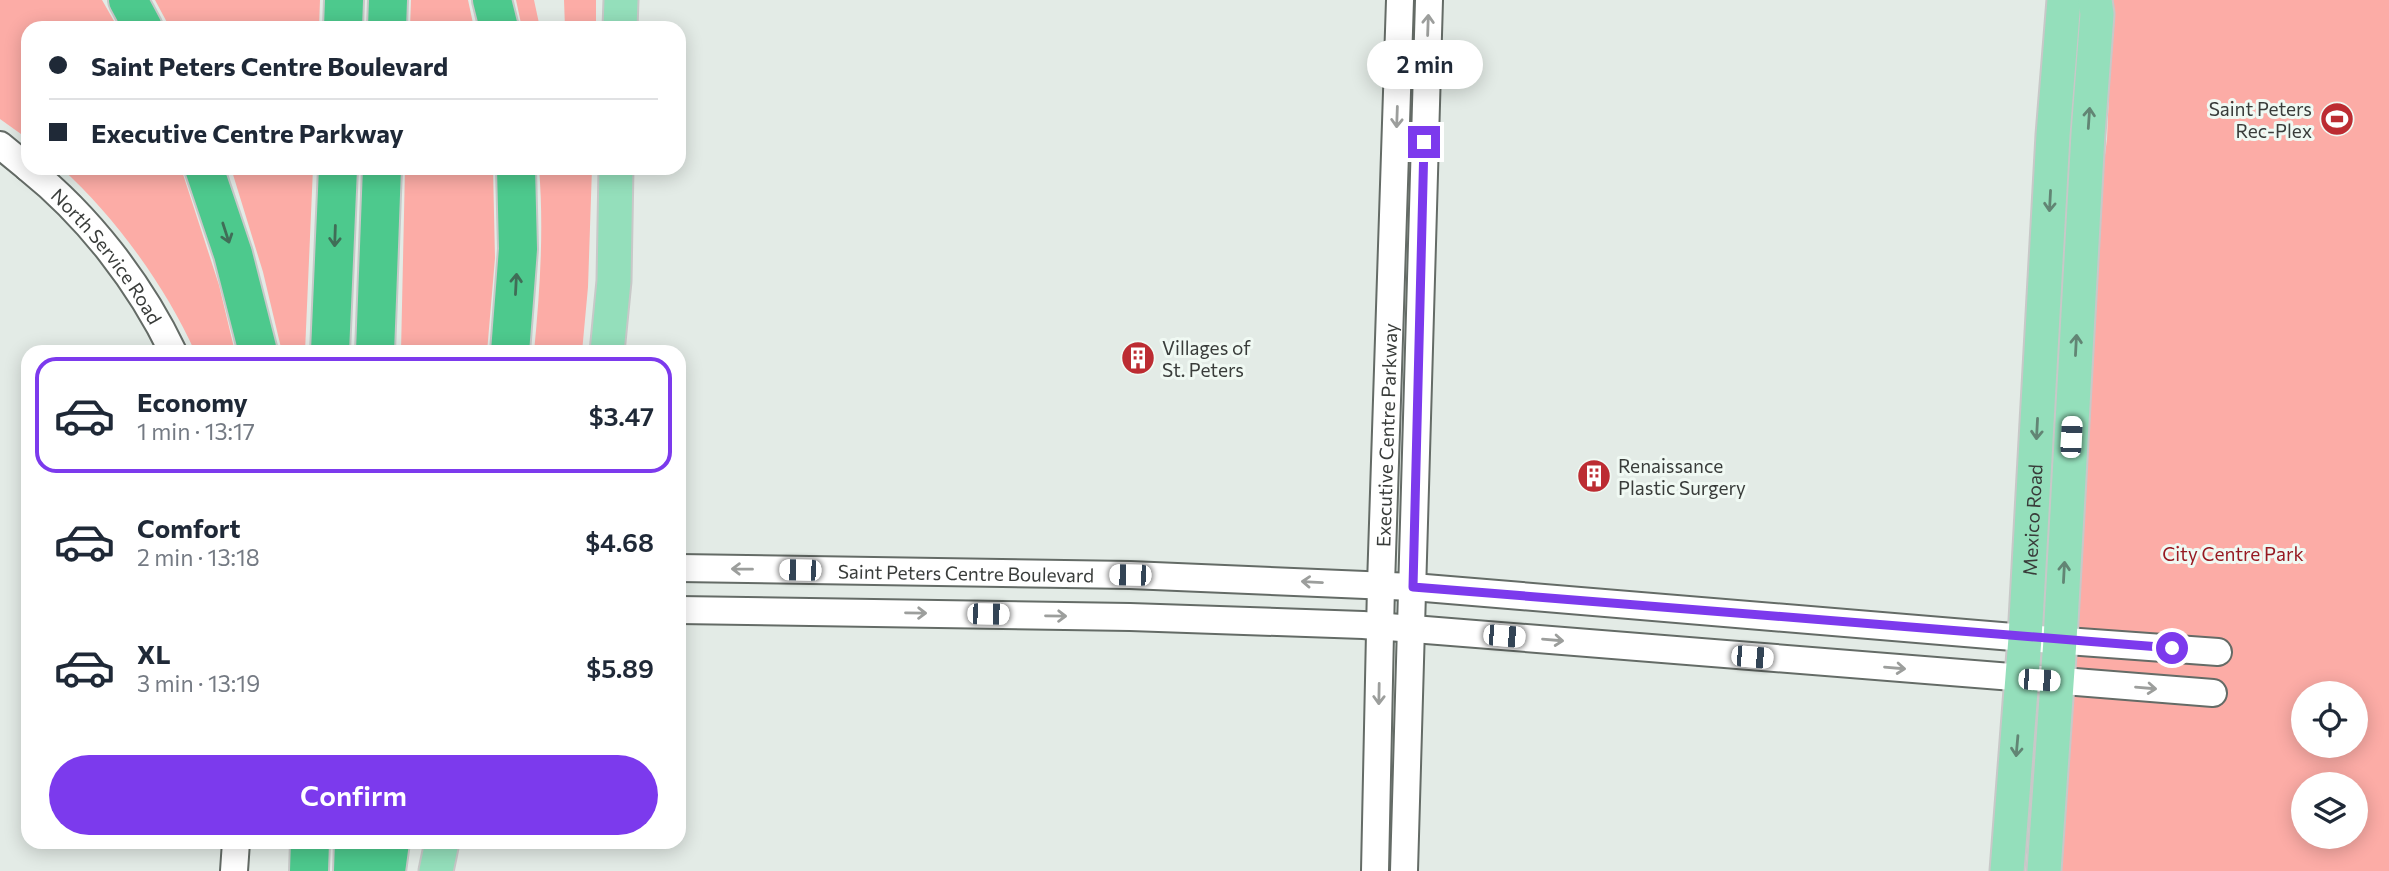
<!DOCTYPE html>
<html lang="en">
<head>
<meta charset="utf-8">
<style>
  body { margin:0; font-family:Commissioner,sans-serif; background:#f2f2f3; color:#1f2937; height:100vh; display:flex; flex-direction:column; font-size:26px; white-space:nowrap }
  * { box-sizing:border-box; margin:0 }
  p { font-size:23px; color:#747a83 }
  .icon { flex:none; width:38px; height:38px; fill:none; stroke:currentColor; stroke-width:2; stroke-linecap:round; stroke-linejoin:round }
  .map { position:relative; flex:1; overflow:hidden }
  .side { position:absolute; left:21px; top:345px; width:665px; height:504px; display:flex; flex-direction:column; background:#fff; border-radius:21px; box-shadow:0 4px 18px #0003 }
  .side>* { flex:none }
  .top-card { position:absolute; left:21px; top:21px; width:665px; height:154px; border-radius:21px; box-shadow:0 4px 18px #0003; display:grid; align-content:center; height:154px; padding:0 28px; background:#fff }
  .fabs { position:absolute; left:2291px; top:681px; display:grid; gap:14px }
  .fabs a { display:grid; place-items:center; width:77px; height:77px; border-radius:50%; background:#fff; box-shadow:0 4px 18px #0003; font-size:35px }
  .end { position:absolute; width:32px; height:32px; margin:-16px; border:9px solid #7c3aed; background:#fff; box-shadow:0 0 0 4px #fff }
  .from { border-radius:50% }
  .bubble { position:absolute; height:49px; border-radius:24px; background:#fff; box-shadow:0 4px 18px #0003; font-size:23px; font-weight:600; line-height:49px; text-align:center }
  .car { position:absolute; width:21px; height:42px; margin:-21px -10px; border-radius:9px; box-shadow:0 0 5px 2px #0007; background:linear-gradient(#fff 24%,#345 0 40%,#fff 0 76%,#345 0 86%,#fff 0) }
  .top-card b { display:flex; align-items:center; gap:24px; height:66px; font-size:26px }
  .top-card b+b { border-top:2px solid #e0e1e3 }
  .top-card i { width:18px; height:18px; background:#1f2937 }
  ul { padding:12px 0 0; list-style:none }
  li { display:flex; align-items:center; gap:21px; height:116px; margin:0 14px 10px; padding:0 14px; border:4px solid transparent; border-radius:21px }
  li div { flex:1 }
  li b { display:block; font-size:26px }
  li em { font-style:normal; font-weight:600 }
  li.selected { border-color:#7c3aed }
  li>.icon { width:63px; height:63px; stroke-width:1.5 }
  .action { display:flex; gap:14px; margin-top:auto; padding:14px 28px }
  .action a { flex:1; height:80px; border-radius:42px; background:#7c3aed; color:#fff; font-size:28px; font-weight:600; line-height:80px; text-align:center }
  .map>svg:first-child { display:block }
</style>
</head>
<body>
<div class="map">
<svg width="2389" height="871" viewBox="0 0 2389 871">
  <rect width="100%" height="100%" fill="#e3ebe6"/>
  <path fill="#fcaca6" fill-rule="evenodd" d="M 0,0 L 102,0 L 118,28 L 28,28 L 28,139 L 0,119 Z
    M 155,0 L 320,0 L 319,28 L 170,28 Z
    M 411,0 L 468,0 L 474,28 L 410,28 Z
    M 516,0 L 534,0 L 540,28 L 522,28 Z
    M 564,0 L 596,0 L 596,28 L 565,28 Z
    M 2113,0 L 2389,0 L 2389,871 L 2054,871 L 2099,202 L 2107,139 ZM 2303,693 L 2356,693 L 2356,746 L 2303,746 ZM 2303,784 L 2356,784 L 2356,836 L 2303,836 Z
    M 61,168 L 181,168 L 219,285 L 235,352 L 195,352 C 166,287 114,215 61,168 Z
    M 231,168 L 313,168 L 305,352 L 282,352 L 263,272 Z
    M 405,168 L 493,168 L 495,258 L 487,352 L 401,352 Z
    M 539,168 L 592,168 L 588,287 L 582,352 L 534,352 C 540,291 544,229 539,168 Z"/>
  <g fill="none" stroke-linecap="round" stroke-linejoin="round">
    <g stroke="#646b66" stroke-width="30">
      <g id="minor">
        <path d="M 0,145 L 28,168"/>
        <path id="s1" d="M 28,168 C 88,216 140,283 173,352"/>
        <path id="s2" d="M 679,568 L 1130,575 L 1413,587 L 2025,638 L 2218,652"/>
        <path d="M 679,610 L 1130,617 L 1363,625 L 2213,693"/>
        <path d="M 234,871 L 236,842"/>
        <path id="s3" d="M 1375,871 L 1381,585 L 1400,0"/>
        <path d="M 1404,871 L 1429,0"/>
      </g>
    </g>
    <g stroke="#c8c8c8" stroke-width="37">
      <g id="major">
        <path d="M 620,28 L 621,0"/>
        <path d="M 607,352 L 614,281 L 616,168"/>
        <path d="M 436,871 L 442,842"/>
        <path id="s4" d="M 2007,871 L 2025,638 L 2053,135 L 2064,0"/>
        <path d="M 2044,871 L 2060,640 L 2088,134 L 2097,14 L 2095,0"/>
      </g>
    </g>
    <g stroke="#c8c8c8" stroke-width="42">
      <path id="highway" d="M 128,0 L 143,28
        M 492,0 L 499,28
        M 343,28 L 344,0
        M 387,28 L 388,0
        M 204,168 L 233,254 L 258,352
        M 330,352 L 338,168
        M 375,352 L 382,168
        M 510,352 L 518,249 L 516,168
        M 309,871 L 310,842
        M 353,871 L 354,842
        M 386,871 L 390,842"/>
    </g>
    <use href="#minor" stroke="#fff" stroke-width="26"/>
    <use href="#major" stroke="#94dfbb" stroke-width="33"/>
    <use href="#highway" stroke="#4dc98d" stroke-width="38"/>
  </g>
  <defs><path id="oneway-shaft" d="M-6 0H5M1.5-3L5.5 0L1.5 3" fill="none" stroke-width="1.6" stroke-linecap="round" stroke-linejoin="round" transform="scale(1.75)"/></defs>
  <g stroke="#9c9e9c">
    <use href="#oneway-shaft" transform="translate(1428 25) rotate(-88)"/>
    <use href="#oneway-shaft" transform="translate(1397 117) rotate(92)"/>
    <use href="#oneway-shaft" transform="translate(742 569) rotate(-179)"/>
    <use href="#oneway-shaft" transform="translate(1312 582) rotate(-177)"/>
    <use href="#oneway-shaft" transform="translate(916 613) rotate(1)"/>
    <use href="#oneway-shaft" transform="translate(1056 616) rotate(1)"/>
    <use href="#oneway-shaft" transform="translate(1553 640) rotate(5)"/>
    <use href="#oneway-shaft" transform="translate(1895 668) rotate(5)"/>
    <use href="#oneway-shaft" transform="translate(2146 688) rotate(5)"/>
    <use href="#oneway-shaft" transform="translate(1379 694) rotate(91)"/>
  </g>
  <g stroke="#628574">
    <use href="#oneway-shaft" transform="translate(2089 118) rotate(-86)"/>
    <use href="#oneway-shaft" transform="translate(2050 201) rotate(93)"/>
    <use href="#oneway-shaft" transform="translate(2076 345) rotate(-87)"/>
    <use href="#oneway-shaft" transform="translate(2037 429) rotate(93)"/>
    <use href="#oneway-shaft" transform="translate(2064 572) rotate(-87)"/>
    <use href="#oneway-shaft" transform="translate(2017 746) rotate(95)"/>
  </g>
  <g stroke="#406d57">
    <use href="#oneway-shaft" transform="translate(226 233) rotate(72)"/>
    <use href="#oneway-shaft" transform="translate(335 236) rotate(92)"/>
    <use href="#oneway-shaft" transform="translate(516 284) rotate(-87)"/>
  </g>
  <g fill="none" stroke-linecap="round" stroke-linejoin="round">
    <path stroke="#7c3aed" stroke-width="9" d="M 1424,142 L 1413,587 L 2172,648"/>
  </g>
  <defs>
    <g id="stadium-disc" transform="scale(1.75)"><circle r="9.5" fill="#bc2c32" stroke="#f0f9f3"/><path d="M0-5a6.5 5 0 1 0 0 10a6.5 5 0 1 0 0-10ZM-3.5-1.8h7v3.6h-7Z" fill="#fff"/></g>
    <g id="building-disc" transform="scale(1.75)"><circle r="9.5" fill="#bc2c32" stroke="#f0f9f3"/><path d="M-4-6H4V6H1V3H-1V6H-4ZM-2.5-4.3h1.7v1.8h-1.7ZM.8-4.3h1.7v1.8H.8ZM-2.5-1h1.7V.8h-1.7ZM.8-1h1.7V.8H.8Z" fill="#fff"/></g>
  </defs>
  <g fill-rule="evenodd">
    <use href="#stadium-disc" x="2337" y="119"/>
    <use href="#building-disc" x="1138" y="358"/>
    <use href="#building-disc" x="1594" y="476"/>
  </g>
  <g text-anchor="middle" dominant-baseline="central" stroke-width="6" stroke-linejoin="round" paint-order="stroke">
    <g font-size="19" fill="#393c3a" stroke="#f0f9f3" text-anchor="start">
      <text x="2312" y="108" text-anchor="end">Saint Peters<tspan x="2312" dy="22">Rec-Plex</tspan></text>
      <text x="1162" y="347">Villages of<tspan x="1162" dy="22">St. Peters</tspan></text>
      <text x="1618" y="465">Renaissance<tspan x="1618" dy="22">Plastic Surgery</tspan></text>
    </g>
    <g font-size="19" fill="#393c3a" stroke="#f0f9f3">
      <text stroke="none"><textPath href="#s1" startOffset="119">North Service Road</textPath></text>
      <text stroke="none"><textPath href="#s3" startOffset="436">Executive Centre Parkway</textPath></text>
      <text stroke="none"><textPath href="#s4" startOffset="352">Mexico Road</textPath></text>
      <text stroke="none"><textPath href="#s2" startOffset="287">Saint Peters Centre Boulevard</textPath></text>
    </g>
    <g font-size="19" fill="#971921" stroke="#f0f9f3">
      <text x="2233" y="553">City Centre Park</text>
    </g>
  </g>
</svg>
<div class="fabs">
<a><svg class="icon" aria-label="locate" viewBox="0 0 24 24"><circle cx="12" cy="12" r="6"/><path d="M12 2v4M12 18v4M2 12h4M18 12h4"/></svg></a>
<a><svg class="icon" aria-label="layers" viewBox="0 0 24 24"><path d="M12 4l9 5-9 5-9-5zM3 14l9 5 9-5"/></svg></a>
</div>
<i class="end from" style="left:2172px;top:648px"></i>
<i class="end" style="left:1424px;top:142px"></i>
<div class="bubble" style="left:1367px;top:40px;width:116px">2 min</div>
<i class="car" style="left:2071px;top:437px;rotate:3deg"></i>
<i class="car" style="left:800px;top:570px;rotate:271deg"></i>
<i class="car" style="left:1130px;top:575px;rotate:271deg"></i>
<i class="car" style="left:988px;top:614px;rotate:91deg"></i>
<i class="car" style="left:1504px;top:636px;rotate:95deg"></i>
<i class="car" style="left:1752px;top:657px;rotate:95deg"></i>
<i class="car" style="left:2039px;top:680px;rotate:94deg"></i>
<div class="top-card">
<b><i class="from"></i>Saint Peters Centre Boulevard</b>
<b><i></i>Executive Centre Parkway</b>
</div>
<section class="side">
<ul>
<li class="selected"><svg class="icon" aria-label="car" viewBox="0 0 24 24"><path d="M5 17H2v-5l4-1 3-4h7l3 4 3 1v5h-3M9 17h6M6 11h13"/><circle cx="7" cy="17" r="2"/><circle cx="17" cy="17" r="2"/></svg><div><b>Economy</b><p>1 min · 13:17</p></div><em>$3.47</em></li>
<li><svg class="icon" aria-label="car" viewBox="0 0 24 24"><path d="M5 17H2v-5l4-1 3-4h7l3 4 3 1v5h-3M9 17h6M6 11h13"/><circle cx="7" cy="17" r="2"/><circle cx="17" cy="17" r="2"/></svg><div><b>Comfort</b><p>2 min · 13:18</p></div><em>$4.68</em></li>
<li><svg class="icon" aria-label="car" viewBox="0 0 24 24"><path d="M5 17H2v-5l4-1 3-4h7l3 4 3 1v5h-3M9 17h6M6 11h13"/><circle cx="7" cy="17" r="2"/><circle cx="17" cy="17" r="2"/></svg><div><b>XL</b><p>3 min · 13:19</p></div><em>$5.89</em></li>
</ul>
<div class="action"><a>Confirm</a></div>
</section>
</div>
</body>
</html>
